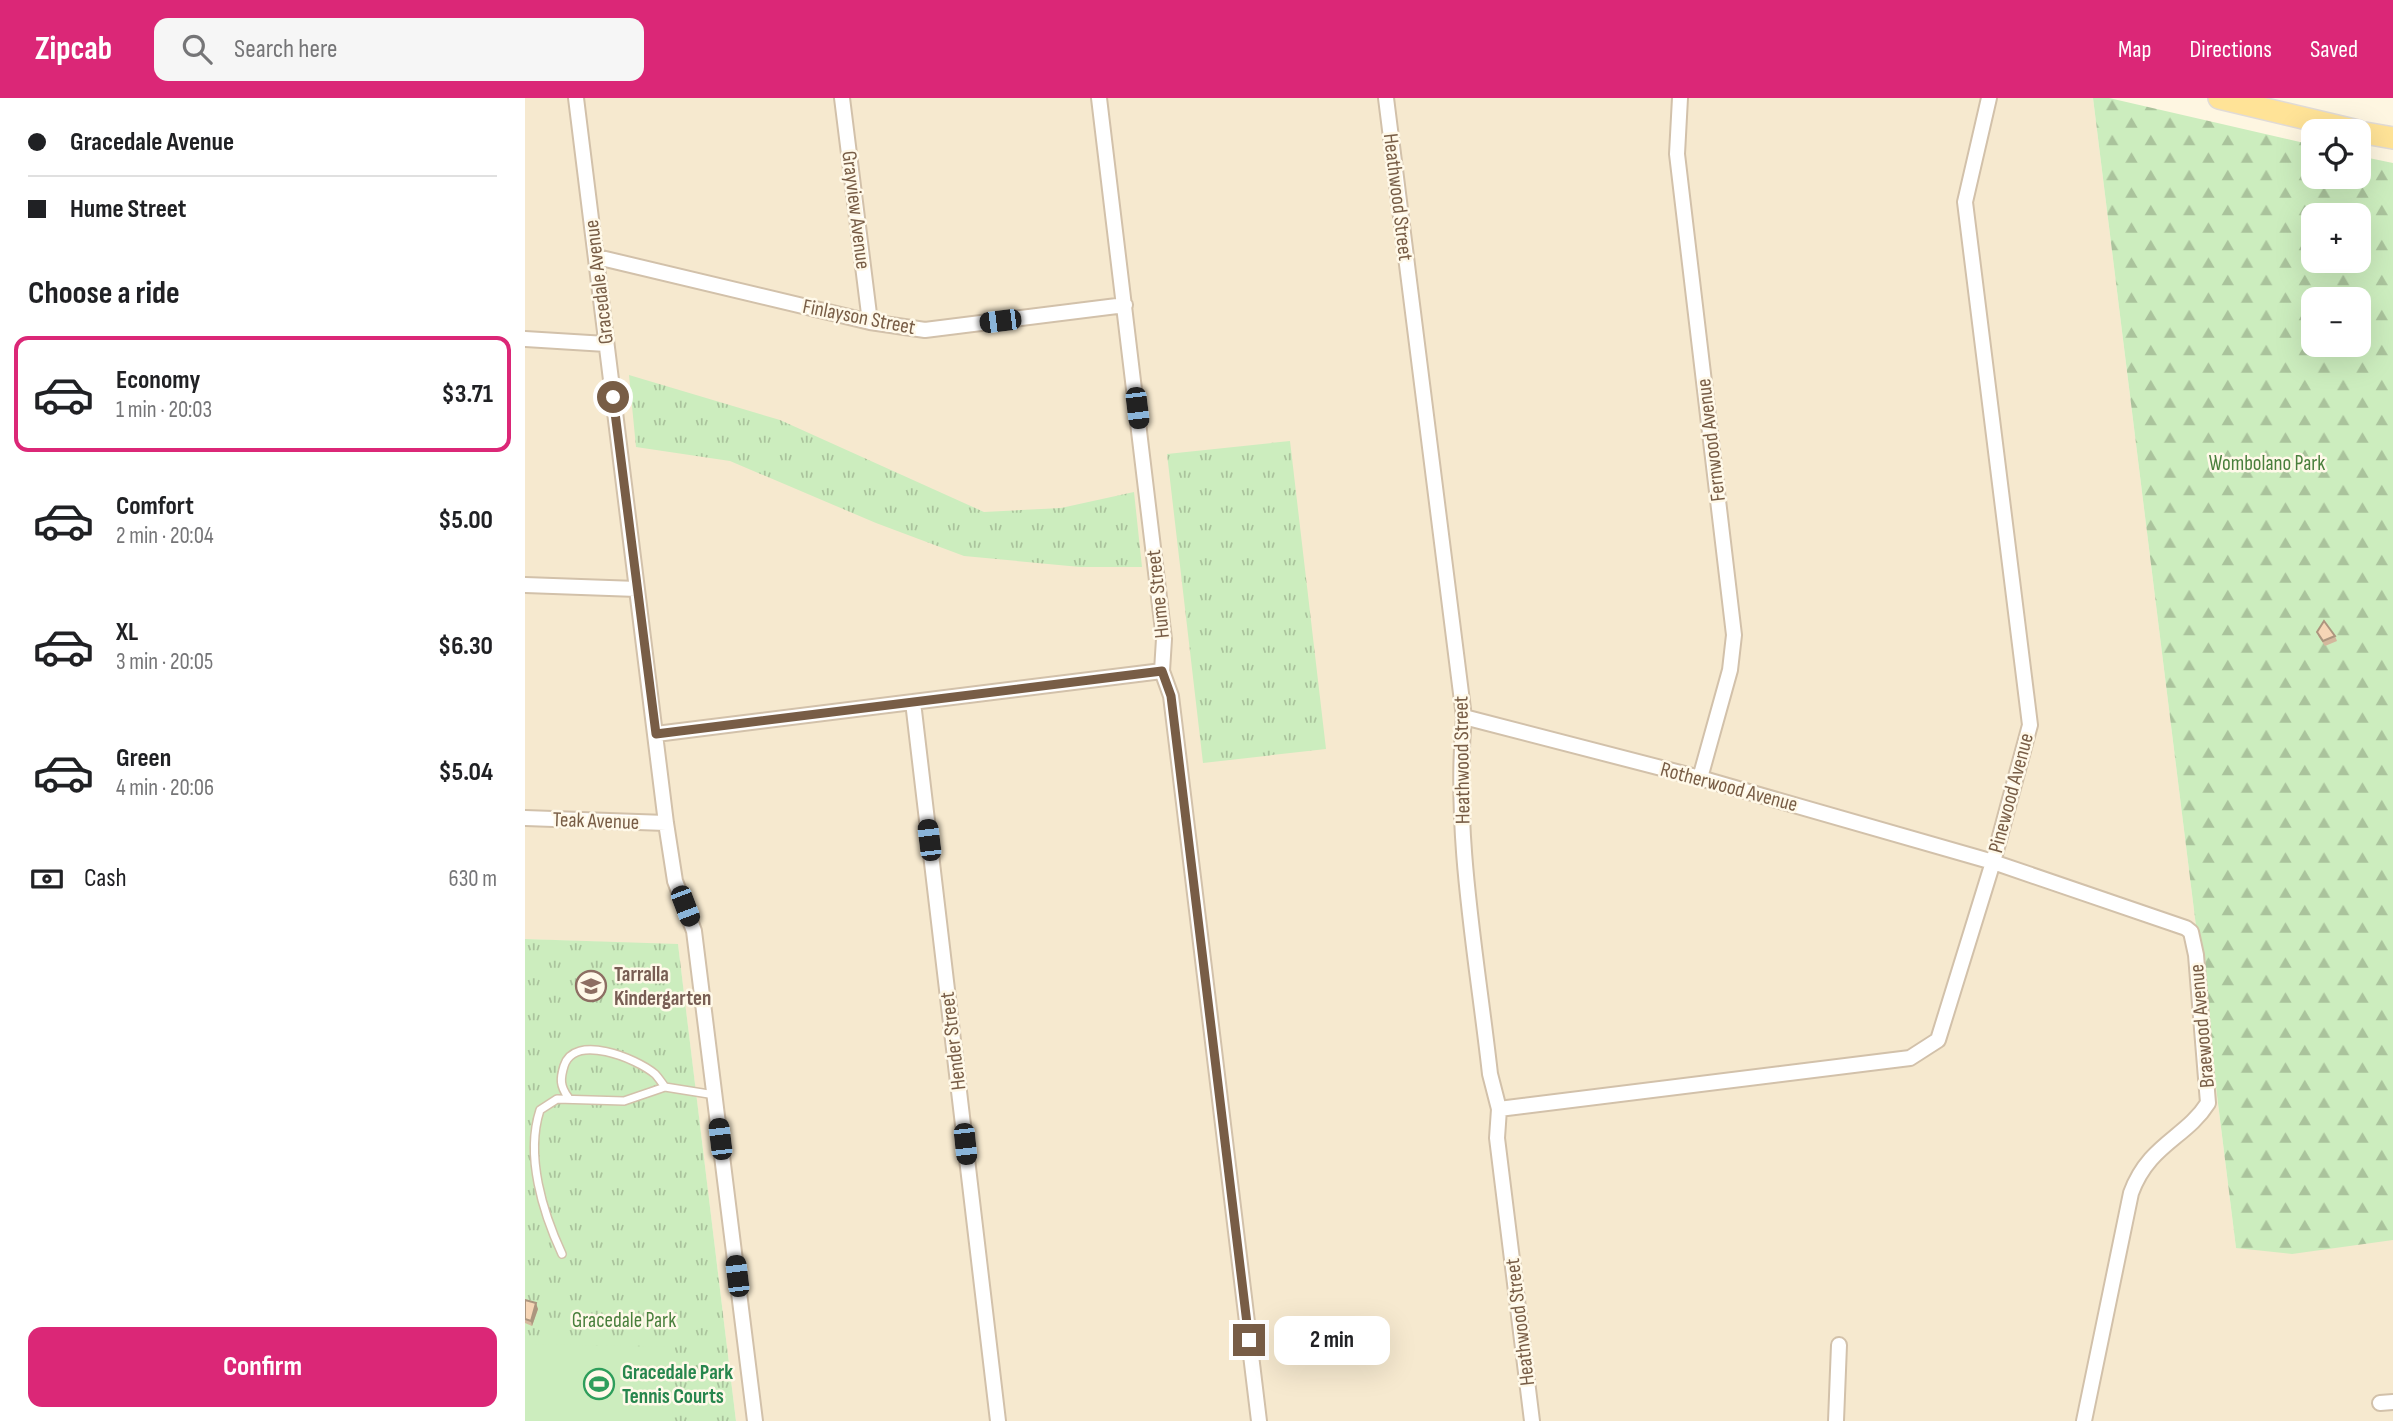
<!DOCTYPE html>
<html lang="en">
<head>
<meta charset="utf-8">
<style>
  body { margin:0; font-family:"Sofia Sans Condensed",sans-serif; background:#f6f6f6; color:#202124; height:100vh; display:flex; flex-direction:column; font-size:26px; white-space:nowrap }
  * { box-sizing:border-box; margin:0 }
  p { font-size:23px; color:#757577 }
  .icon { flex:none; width:38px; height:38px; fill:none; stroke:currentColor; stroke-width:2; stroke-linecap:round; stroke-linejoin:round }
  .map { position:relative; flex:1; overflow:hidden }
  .details { display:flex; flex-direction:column; background:#fff; width:525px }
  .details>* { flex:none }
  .guide { display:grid; align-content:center; height:154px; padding:0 28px; background:#fff }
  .fabs { position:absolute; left:1776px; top:21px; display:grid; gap:14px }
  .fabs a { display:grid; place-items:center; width:70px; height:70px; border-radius:14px; background:#fff; box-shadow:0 7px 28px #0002; font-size:35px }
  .end { position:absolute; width:32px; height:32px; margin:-16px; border:9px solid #785d46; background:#fff; box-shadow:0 0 0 4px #fff }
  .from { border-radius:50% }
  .bubble { position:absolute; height:49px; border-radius:14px; background:#fff; box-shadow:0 7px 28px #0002; font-size:23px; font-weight:700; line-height:49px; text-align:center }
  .car { position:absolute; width:21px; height:42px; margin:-21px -10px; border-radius:9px; box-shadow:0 0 5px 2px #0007; background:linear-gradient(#222 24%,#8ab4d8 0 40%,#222 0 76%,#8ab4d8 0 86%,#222 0) }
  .guide b { display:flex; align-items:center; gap:24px; height:66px; font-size:26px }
  .guide b+b { border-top:2px solid #e0e0e0 }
  .guide i { width:18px; height:18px; background:#202124 }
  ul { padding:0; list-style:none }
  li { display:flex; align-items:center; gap:21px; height:116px; margin:0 14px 10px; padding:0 14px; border:4px solid transparent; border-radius:14px }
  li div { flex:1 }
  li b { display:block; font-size:26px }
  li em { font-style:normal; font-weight:700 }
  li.selected { border-color:#db2777 }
  li>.icon { width:63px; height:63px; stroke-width:1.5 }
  h2 { padding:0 28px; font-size:32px; line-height:84px }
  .pay { display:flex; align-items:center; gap:18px; height:77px; padding:0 28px; font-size:26px }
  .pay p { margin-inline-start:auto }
  .cta { display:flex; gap:14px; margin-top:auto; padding:14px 28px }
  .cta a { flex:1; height:80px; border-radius:14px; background:#db2777; color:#fff; font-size:28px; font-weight:700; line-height:80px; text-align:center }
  header { display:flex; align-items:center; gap:42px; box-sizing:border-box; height:98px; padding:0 35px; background:#db2777; color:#fff }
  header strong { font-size:33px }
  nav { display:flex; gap:38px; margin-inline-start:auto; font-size:24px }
  .search { width:490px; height:63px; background:#f6f6f6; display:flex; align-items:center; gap:18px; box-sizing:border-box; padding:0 24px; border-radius:14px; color:#757577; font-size:26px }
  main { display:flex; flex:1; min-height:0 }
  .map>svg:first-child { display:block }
</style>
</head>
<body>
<header>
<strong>Zipcab</strong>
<div class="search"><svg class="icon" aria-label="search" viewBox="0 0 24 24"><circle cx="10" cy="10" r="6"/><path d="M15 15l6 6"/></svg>Search here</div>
<nav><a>Map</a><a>Directions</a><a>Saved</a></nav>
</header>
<main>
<section class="details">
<div class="guide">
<b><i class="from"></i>Gracedale Avenue</b>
<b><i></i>Hume Street</b>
</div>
<h2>Choose a ride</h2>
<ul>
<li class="selected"><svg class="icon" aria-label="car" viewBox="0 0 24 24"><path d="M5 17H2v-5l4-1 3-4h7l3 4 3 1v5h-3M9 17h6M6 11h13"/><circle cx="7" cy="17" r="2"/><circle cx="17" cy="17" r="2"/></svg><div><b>Economy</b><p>1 min · 20:03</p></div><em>$3.71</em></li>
<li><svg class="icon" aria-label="car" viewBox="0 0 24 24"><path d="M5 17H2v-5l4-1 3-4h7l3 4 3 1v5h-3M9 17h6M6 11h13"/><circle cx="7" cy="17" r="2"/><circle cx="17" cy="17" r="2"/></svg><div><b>Comfort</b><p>2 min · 20:04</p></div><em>$5.00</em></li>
<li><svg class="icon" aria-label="car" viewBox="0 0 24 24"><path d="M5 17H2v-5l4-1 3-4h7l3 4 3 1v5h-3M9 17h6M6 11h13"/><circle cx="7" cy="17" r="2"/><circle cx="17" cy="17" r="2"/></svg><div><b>XL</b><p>3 min · 20:05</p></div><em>$6.30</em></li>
<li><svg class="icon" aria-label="car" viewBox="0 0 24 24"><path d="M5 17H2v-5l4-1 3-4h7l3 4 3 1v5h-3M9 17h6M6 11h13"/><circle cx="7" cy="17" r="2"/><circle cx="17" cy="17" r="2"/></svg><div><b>Green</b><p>4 min · 20:06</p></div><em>$5.04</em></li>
</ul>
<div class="pay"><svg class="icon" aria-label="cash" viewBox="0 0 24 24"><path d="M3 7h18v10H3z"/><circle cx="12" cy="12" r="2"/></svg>Cash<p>630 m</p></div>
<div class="cta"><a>Confirm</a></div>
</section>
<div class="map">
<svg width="1868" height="1323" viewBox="0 0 1868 1323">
  <defs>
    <pattern id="grass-tufts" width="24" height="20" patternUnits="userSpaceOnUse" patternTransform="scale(1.75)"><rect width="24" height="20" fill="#ccedbe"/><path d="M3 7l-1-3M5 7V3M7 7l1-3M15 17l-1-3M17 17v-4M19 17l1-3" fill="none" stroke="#aac39c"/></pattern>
    <pattern id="forest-firs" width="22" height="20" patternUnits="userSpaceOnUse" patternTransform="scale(1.75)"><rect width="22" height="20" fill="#ccedbe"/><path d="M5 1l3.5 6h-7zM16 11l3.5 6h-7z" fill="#aac39c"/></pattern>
  </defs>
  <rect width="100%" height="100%" fill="#fef6e1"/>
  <path fill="#f6e9cf" d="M 0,0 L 1568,0 L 1711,1150 L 1868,1141 L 1868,1323 L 211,1323 L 153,847 L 0,841 Z"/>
  <path fill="url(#grass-tufts)" d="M 104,277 L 255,322 L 459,414 L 536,410 L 609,394 L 617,469 L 555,469 L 439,458 L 351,425 L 205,363 L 111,349 Z
    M 765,343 L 801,651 L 678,665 L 642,356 Z
    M 0,841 L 153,846 L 211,1323 L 0,1323 Z"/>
  <path fill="url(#forest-firs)" fill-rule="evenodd" d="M 1568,0 L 1584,0 L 1788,47 L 1788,79 L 1834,79 L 1834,58 L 1868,65 L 1868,1142 L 1767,1156 L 1711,1150 ZM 1788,117 L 1834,117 L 1834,163 L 1788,163 ZM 1788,201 L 1834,201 L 1834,247 L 1788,247 Z"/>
  <path fill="#ccedbe" d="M 0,1246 L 150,1249 L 147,1323 L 0,1323 Z"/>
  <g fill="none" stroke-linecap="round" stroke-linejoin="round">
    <g stroke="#d2c1aa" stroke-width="10">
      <path id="service" d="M 43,999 C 35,988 35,981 39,968 C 49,935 111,960 130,976 C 133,979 137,985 140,989
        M 37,1156 C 18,1115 0,1058 15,1012 L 32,1001 L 99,1003 L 140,989 L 190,997"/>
    </g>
    <g stroke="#d2c1aa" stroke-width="18">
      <path id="minor" d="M 51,0 L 141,725 L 150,783 L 169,833 L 230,1323
        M 317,0 L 345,224
        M 574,0 L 639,541 L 637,573 L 646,598 L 734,1323
        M 861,0 L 939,619 C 928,738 952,859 965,976 L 974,1011 L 972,1040 L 1007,1323
        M 1155,0 L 1152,56 L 1209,537 L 1205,572 L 1175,680
        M 72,159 L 345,224 L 400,232 L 600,207
        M 0,241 L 81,246
        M 0,487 L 112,491
        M 388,604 L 473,1323
        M 939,619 L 1175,680 L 1468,764 L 1661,830 L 1666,834 L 1671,857 L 1683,1005 C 1661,1040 1624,1046 1606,1095 L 1559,1323
        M 131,636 L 637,573
        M 0,720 L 141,725
        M 974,1011 L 1385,960 L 1413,942 L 1468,764 L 1505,627 L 1440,104 L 1464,0
        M 1855,1305 L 1868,1304
        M 1311,1323 L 1314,1247"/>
    </g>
    <g stroke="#e1dbd6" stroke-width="24">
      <path id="primary" d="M 1694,0 L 1833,33
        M 1834,34 L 1868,40"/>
    </g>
    <use href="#service" stroke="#fff" stroke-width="7"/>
    <use href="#minor" stroke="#fff" stroke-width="14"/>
    <use href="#primary" stroke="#ffe397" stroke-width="21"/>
  </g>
  <path fill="#d4b89d" d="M 1792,534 L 1810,538 L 1812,543 L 1800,548 L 1794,539 Z
    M 0,1202 L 13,1211 L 7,1228 L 0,1225 Z"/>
  <path fill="#ac967f" d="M 11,1205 L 13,1211 L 7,1228 L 6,1223 Z"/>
  <path fill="#f6d6b6" stroke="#ac967f" stroke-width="2" d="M 1799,523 L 1810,538 L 1798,543 L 1792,534 Z
    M 0,1202 L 11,1205 L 6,1223 L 0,1221 Z"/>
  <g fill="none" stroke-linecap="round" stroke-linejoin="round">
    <path stroke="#785d46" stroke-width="9" d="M 88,299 L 131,636 L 637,573 L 646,598 L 724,1242"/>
  </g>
  <defs>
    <g id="school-ring" transform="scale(1.575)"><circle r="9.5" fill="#fff9e9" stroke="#8d6e63" stroke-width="1.5"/><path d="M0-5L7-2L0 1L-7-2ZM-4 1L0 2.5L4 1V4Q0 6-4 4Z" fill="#8d6e63"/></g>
    <g id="stadium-ring" transform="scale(1.575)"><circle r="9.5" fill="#fff9e9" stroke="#2e9e5b" stroke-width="1.5"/><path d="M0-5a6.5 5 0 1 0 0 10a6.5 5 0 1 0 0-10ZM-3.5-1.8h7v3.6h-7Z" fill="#2e9e5b"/></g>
  </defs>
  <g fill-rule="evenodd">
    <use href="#school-ring" x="66" y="888"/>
    <use href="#stadium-ring" x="74" y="1286"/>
  </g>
  <g text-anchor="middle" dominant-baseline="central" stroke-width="5" stroke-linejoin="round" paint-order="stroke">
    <g font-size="21" fill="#785d46" stroke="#fff9e9">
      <text transform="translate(873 99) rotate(83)">Heathwood Street</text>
      <text transform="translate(331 112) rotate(83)">Grayview Avenue</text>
      <text transform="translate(74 184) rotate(-97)">Gracedale Avenue</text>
      <text transform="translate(334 219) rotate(11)">Finlayson Street</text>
      <text transform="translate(1186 342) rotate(-97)">Fernwood Avenue</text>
      <text transform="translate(633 496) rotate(-96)">Hume Street</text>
      <text transform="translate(937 662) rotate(-91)">Heathwood Street</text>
      <text transform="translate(1204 689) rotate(15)">Rotherwood Avenue</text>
      <text transform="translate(1486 695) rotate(-75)">Pinewood Avenue</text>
      <text transform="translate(71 723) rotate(2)">Teak Avenue</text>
      <text transform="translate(1677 928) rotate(-95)">Braewood Avenue</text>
      <text transform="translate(428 943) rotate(-97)">Hender Street</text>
      <text transform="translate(995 1224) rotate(-97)">Heathwood Street</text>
    </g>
    <g font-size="21" fill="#497f3c" stroke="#fff9e9">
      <text x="1742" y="365">Wombolano Park</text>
      <text x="99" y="1222">Gracedale Park</text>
    </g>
    <g font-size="21" font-weight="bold" fill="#785e54" stroke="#fff9e9" text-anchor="start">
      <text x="89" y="876">Tarralla<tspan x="89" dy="24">Kindergarten</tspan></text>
    </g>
    <g font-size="21" font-weight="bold" fill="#27864d" stroke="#fff9e9" text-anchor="start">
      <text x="97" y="1274">Gracedale Park<tspan x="97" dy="24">Tennis Courts</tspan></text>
    </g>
  </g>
</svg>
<div class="fabs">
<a><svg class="icon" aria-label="locate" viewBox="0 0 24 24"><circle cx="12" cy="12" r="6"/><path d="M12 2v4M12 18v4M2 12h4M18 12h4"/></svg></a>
<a>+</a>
<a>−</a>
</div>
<i class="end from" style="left:88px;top:299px"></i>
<i class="end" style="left:724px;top:1242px"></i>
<div class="bubble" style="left:749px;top:1218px;width:116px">2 min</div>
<i class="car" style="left:475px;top:223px;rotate:263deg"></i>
<i class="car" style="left:612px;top:310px;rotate:173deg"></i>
<i class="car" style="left:404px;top:742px;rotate:353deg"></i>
<i class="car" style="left:160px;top:808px;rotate:159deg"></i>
<i class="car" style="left:195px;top:1041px;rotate:353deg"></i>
<i class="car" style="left:440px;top:1046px;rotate:174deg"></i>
<i class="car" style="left:212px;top:1178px;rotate:353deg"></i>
</div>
</main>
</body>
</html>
